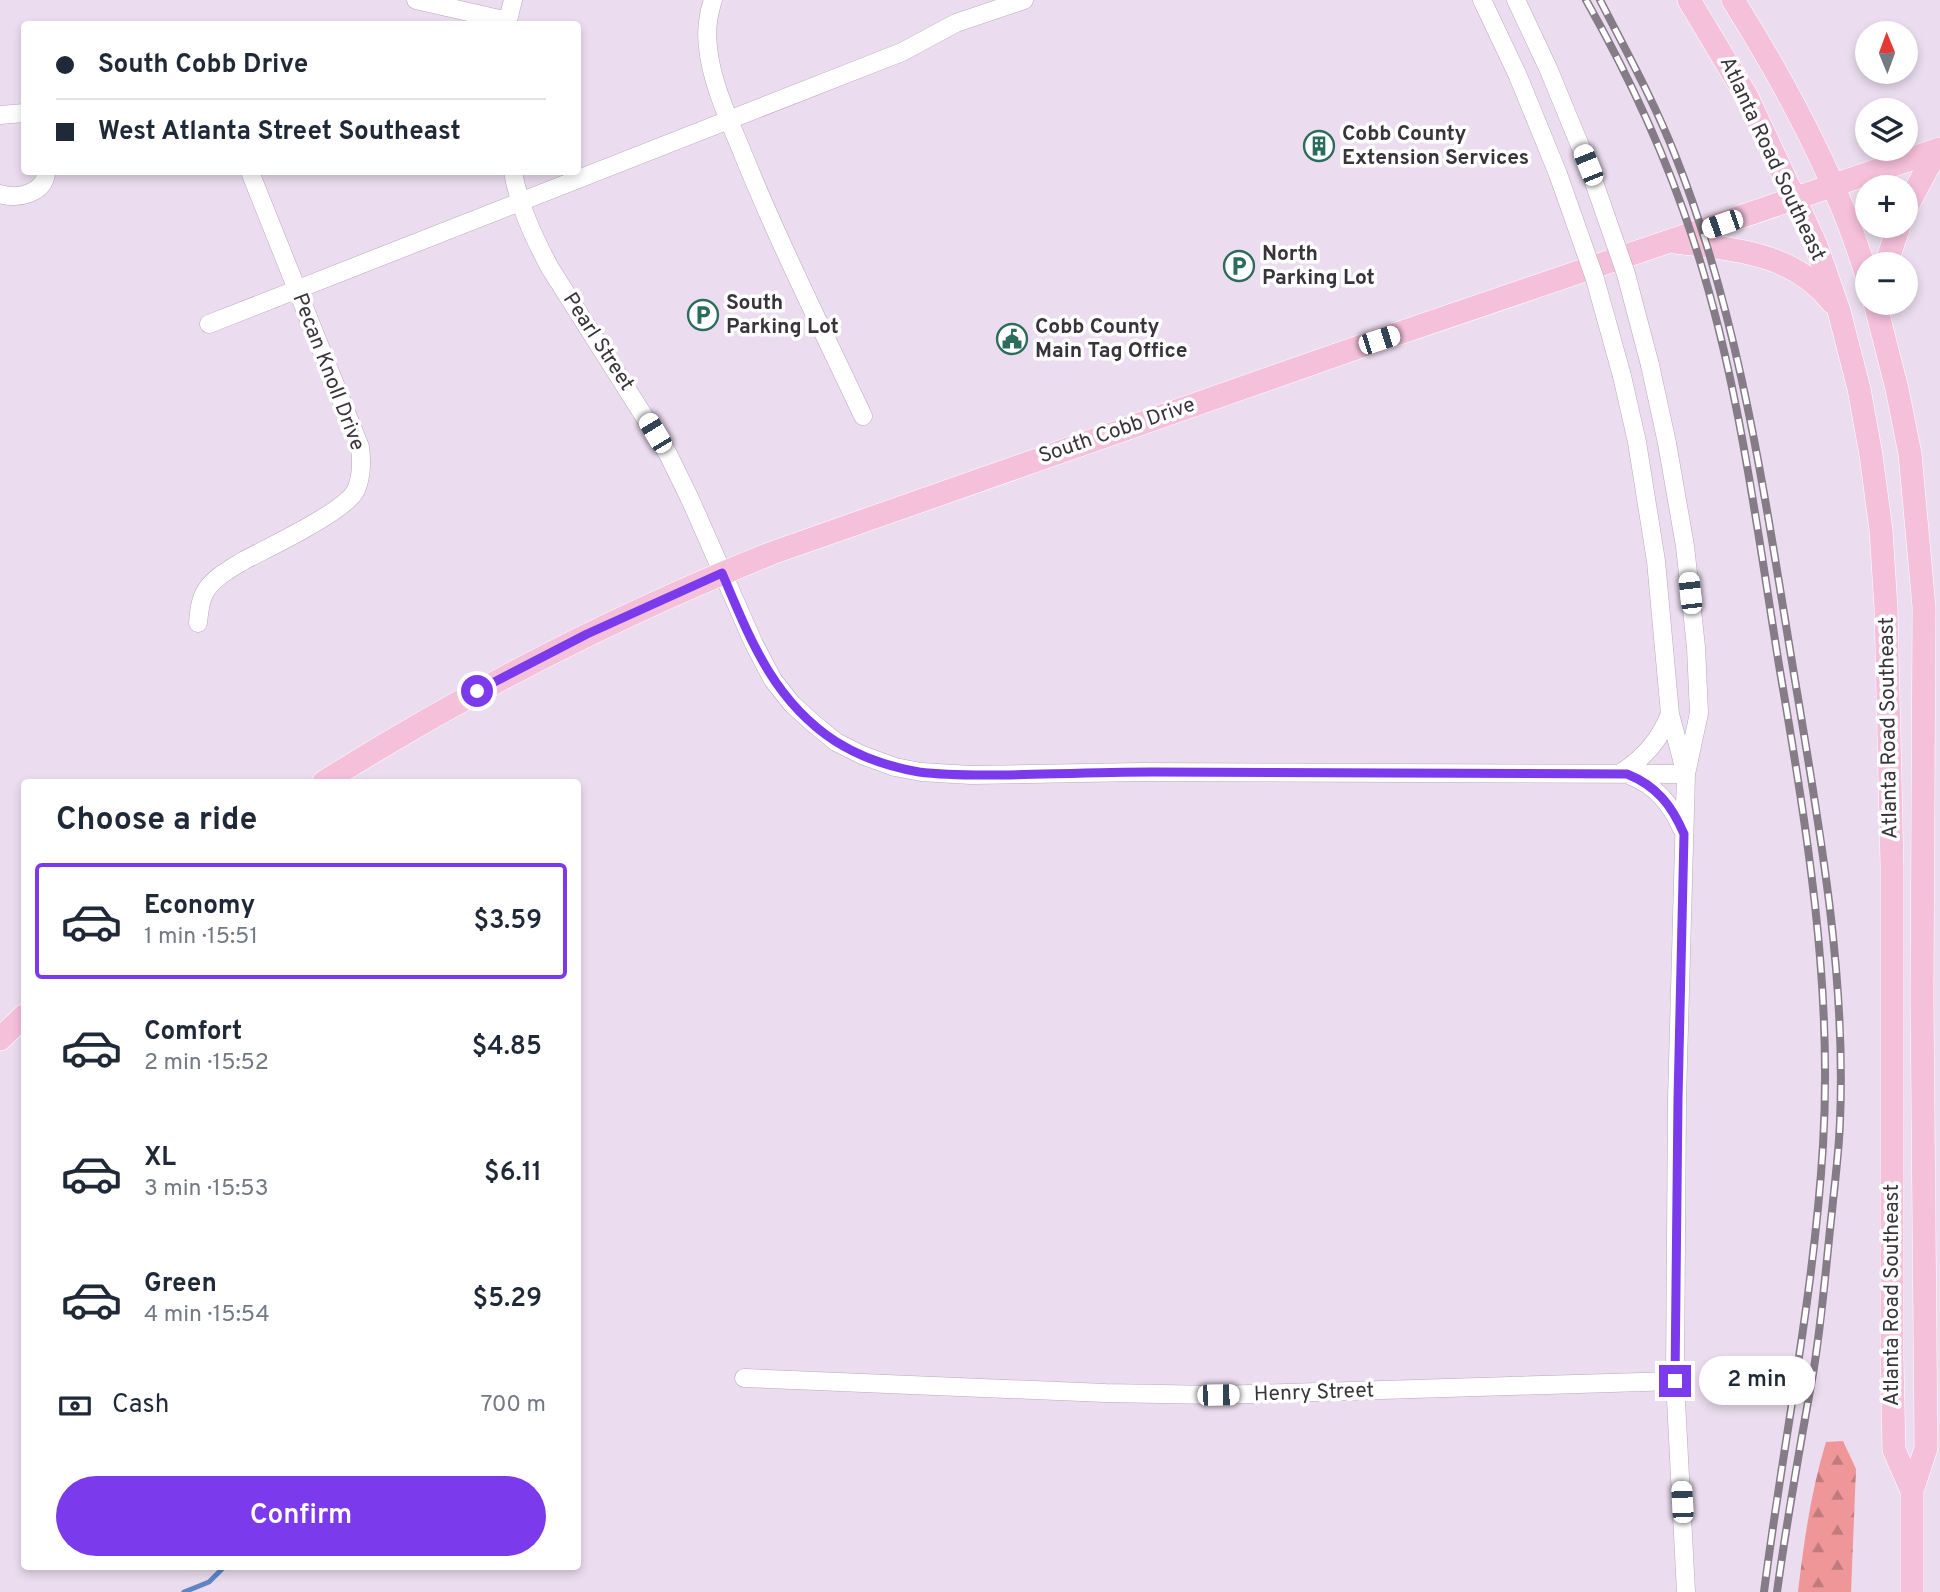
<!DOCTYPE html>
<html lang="en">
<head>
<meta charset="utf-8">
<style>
  body { margin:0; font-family:Overpass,sans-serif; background:#f6f6f7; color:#1f2937; height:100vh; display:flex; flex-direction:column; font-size:26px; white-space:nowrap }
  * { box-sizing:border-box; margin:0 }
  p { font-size:23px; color:#747a83 }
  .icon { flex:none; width:38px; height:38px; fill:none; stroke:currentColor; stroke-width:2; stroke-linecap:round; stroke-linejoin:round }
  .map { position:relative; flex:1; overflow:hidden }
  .drawer { position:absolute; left:21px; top:779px; width:560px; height:791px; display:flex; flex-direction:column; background:#fff; border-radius:7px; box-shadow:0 4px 10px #0003 }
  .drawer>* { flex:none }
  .banner { position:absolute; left:21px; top:21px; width:560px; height:154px; border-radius:7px; box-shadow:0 4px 10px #0003; display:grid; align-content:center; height:154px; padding:0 35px; background:#fff }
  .needle { width:46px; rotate:359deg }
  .fabs { position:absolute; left:1855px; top:21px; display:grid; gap:14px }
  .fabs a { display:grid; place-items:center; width:63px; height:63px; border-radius:50%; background:#fff; box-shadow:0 4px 10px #0003; font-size:35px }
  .end { position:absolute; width:32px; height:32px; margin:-16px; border:9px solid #7c3aed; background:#fff; box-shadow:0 0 0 4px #fff }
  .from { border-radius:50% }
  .bubble { position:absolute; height:49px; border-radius:24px; background:#fff; box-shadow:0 4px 10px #0003; font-size:23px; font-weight:600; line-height:49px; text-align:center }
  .car { position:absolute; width:21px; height:42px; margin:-21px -10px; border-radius:9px; box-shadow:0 0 5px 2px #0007; background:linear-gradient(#fff 24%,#345 0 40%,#fff 0 76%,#345 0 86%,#fff 0) }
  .banner b { display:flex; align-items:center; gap:24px; height:66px; font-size:26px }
  .banner b+b { border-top:2px solid #e0e1e3 }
  .banner i { width:18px; height:18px; background:#1f2937 }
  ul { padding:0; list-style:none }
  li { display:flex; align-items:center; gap:21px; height:116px; margin:0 14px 10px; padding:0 21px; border:4px solid transparent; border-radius:7px }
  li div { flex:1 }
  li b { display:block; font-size:26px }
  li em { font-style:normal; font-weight:600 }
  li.selected { border-color:#7c3aed }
  li>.icon { width:63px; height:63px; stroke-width:1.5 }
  h2 { padding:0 35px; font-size:32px; line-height:84px }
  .pay { display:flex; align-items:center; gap:18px; height:77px; padding:0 35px; font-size:26px }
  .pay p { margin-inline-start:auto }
  .primary-button { display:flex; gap:14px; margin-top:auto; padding:14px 35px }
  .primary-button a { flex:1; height:80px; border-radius:42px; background:#7c3aed; color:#fff; font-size:28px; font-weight:600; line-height:80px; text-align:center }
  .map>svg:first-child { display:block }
</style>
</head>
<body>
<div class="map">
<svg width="1940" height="1592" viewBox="0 0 1940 1592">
  <defs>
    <pattern id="forest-firs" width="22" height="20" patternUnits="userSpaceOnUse" patternTransform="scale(1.75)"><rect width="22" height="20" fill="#ee9698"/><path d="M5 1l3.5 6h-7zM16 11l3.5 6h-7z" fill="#c27b7d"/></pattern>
  </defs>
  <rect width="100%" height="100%" fill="#ebddef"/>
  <path fill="url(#forest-firs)" d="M 1843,1441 L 1856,1469 L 1851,1592 L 1798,1592 C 1804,1541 1811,1491 1826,1442 Z"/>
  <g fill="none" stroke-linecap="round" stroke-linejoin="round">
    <path stroke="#6085c5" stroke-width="5" d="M 184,1592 L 209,1582 L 225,1566"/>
    <g stroke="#b7a9ba" stroke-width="19">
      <path id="minor" d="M 416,0 L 508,21
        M 713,0 C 708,15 706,32 708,47 C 711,82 730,122 743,154 C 779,243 822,329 863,416
        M 1482,0 L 1518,76 L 1558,174
        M 1516,0 L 1548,68 L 1588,165
        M 507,24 L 513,0
        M 0,115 L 24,113
        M 513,172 C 519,206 533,236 550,268 L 668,454 L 690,499 L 754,644 L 773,680 L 792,704 L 814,724 L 836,742 L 862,755 L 895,767 L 921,772 L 971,775 L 1139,772 L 1686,774
        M 0,194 C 17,200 46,193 46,172
        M 209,324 L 902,52 L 956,23 L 1024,0
        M 1650,365 L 1667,443 L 1685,546 L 1696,647 L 1699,713 L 1686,774 L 1677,1099 L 1675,1381 L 1686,1592
        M 1622,376 L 1637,442 L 1656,561 L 1670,714 L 1685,771
        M 198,623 C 199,612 200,601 205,592 C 213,578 230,569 243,561 C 267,548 345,512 356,490 C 362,476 362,462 360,447 L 250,172
        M 1619,774 C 1642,760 1660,740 1670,714
        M 1631,776 C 1656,786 1671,804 1682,829
        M 744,1378 L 1105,1393 L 1218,1395 L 1675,1381"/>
    </g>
    <g stroke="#fff" stroke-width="24">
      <path id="major" d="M 1689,0 L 1747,97 L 1816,245 L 1839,311 L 1859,389 L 1871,455 L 1881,530 L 1886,608 L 1892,866 L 1892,1359 L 1894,1450 L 1912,1491
        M 1733,0 C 1785,83 1839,183 1867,277
        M 1906,208 L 1937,150
        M 1676,242 C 1734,250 1793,252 1832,302
        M 1886,264 L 1899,226
        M 1875,303 L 1897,389 L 1910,454 L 1924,607 L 1922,998 L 1926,1448 L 1912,1491 L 1912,1592
        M 324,782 C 467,692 615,616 772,553 L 1379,340 L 1940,149
        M 0,1039 L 24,1016"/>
    </g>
    <use href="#minor" stroke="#fff" stroke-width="18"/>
    <use href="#major" stroke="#f4c0da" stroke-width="23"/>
    <g stroke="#857c88" stroke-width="8">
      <path id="rail" d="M 1586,0 C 1629,76 1666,156 1693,239 C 1738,376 1756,522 1779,665 C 1806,824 1833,983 1823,1145 C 1814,1295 1783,1443 1764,1592
        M 1600,0 C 1626,51 1654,101 1675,155 C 1744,328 1767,515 1798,698 C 1821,837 1846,979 1840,1121 C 1839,1151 1835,1181 1832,1211 C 1826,1265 1822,1320 1813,1374 C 1800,1446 1787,1519 1777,1592"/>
    </g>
    <use href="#rail" stroke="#fff" stroke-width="5" stroke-dasharray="16" stroke-linecap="butt"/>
    <g stroke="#b7a9ba" stroke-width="19" stroke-linecap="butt">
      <path id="minor-bridge" d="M 1588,165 L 1626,274 L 1650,365
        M 1558,174 L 1595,279 L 1622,376"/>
    </g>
    <use href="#minor-bridge" stroke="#fff" stroke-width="18"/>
  </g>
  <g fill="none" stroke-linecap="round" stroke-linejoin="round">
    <path stroke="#7c3aed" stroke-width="9" d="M 477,691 L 587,634 L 722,573 C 750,639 773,700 835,741 C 860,757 890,767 919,772 C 949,776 979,775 1009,775 C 1056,774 1104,772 1152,772 C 1310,772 1469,774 1627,774 C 1657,786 1672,806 1684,834 L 1678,1099 L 1675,1381"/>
  </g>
  <defs>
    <g id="building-ring" transform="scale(1.575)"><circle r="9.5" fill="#fff" stroke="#2c6c5b" stroke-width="1.5"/><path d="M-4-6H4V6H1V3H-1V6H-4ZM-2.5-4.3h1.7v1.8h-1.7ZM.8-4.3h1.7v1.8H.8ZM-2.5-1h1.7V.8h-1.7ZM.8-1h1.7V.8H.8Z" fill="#2c6c5b"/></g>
    <g id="parking-ring" transform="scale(1.575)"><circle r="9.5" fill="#fff" stroke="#2c6c5b" stroke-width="1.5"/><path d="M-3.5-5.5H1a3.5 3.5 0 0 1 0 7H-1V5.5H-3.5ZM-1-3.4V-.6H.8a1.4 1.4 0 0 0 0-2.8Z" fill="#2c6c5b"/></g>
    <g id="civic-ring" transform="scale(1.575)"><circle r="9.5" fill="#fff" stroke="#2c6c5b" stroke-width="1.5"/><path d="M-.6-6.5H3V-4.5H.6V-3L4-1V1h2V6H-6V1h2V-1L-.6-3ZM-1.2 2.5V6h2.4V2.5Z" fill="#2c6c5b"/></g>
  </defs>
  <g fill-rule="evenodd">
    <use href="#building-ring" x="1319" y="146"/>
    <use href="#parking-ring" x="1239" y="266"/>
    <use href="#parking-ring" x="703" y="315"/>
    <use href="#civic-ring" x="1012" y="339"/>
  </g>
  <g text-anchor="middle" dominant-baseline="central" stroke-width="7" stroke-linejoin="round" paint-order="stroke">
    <g font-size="21" font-weight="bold" fill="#39343b" stroke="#fff" text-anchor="start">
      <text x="1342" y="134">Cobb County<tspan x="1342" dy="24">Extension Services</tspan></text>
      <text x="1262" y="254">North<tspan x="1262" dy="24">Parking Lot</tspan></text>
      <text x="726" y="303">South<tspan x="726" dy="24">Parking Lot</tspan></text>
      <text x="1035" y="327">Cobb County<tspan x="1035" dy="24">Main Tag Office</tspan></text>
    </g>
    <g font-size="21" fill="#39343b" stroke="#fff">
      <text transform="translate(1772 159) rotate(65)">Atlanta Road Southeast</text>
      <text transform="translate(598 342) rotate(57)">Pearl Street</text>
      <text transform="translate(328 372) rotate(69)">Pecan Knoll Drive</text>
      <text transform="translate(1117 431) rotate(-19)">South Cobb Drive</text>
      <text transform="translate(1889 728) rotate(-91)">Atlanta Road Southeast</text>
      <text transform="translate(1892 1295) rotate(-90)">Atlanta Road Southeast</text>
      <text transform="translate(1314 1393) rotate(-2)">Henry Street</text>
    </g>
  </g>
</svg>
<div class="fabs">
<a><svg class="needle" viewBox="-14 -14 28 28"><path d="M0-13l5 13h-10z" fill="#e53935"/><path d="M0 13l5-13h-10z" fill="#747a83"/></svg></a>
<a><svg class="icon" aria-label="layers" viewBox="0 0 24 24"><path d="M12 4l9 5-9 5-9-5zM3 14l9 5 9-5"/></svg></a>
<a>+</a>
<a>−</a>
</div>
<i class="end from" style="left:477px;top:691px"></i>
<i class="end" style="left:1675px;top:1381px"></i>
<div class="bubble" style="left:1699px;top:1356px;width:116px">2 min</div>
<i class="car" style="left:1588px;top:165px;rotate:338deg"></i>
<i class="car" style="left:1722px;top:224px;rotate:251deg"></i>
<i class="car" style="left:1379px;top:340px;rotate:72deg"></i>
<i class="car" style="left:655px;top:433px;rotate:329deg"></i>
<i class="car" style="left:1690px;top:593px;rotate:354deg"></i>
<i class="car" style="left:1218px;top:1395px;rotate:89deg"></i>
<i class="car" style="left:1682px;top:1502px;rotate:357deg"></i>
<div class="banner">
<b><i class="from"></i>South Cobb Drive</b>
<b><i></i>West Atlanta Street Southeast</b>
</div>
<section class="drawer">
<h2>Choose a ride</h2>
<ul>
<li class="selected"><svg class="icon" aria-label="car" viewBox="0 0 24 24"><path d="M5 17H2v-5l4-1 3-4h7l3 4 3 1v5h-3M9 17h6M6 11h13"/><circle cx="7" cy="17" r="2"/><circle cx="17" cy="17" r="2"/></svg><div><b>Economy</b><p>1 min · 15:51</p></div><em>$3.59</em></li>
<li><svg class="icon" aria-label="car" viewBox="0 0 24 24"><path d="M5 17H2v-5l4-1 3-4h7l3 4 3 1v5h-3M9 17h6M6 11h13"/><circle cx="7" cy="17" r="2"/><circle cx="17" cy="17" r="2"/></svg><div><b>Comfort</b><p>2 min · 15:52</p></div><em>$4.85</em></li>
<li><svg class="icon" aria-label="car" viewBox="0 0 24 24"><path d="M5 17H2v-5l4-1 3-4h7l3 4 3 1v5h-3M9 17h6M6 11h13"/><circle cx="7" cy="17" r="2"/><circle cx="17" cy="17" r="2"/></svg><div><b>XL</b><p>3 min · 15:53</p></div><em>$6.11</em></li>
<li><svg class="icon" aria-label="car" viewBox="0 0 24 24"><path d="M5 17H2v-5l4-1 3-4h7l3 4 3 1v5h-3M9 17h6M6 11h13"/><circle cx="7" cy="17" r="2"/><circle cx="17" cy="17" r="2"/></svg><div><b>Green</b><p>4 min · 15:54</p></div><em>$5.29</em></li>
</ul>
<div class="pay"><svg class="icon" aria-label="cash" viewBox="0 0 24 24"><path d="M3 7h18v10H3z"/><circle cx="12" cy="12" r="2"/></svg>Cash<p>700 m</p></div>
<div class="primary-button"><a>Confirm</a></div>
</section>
</div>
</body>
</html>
